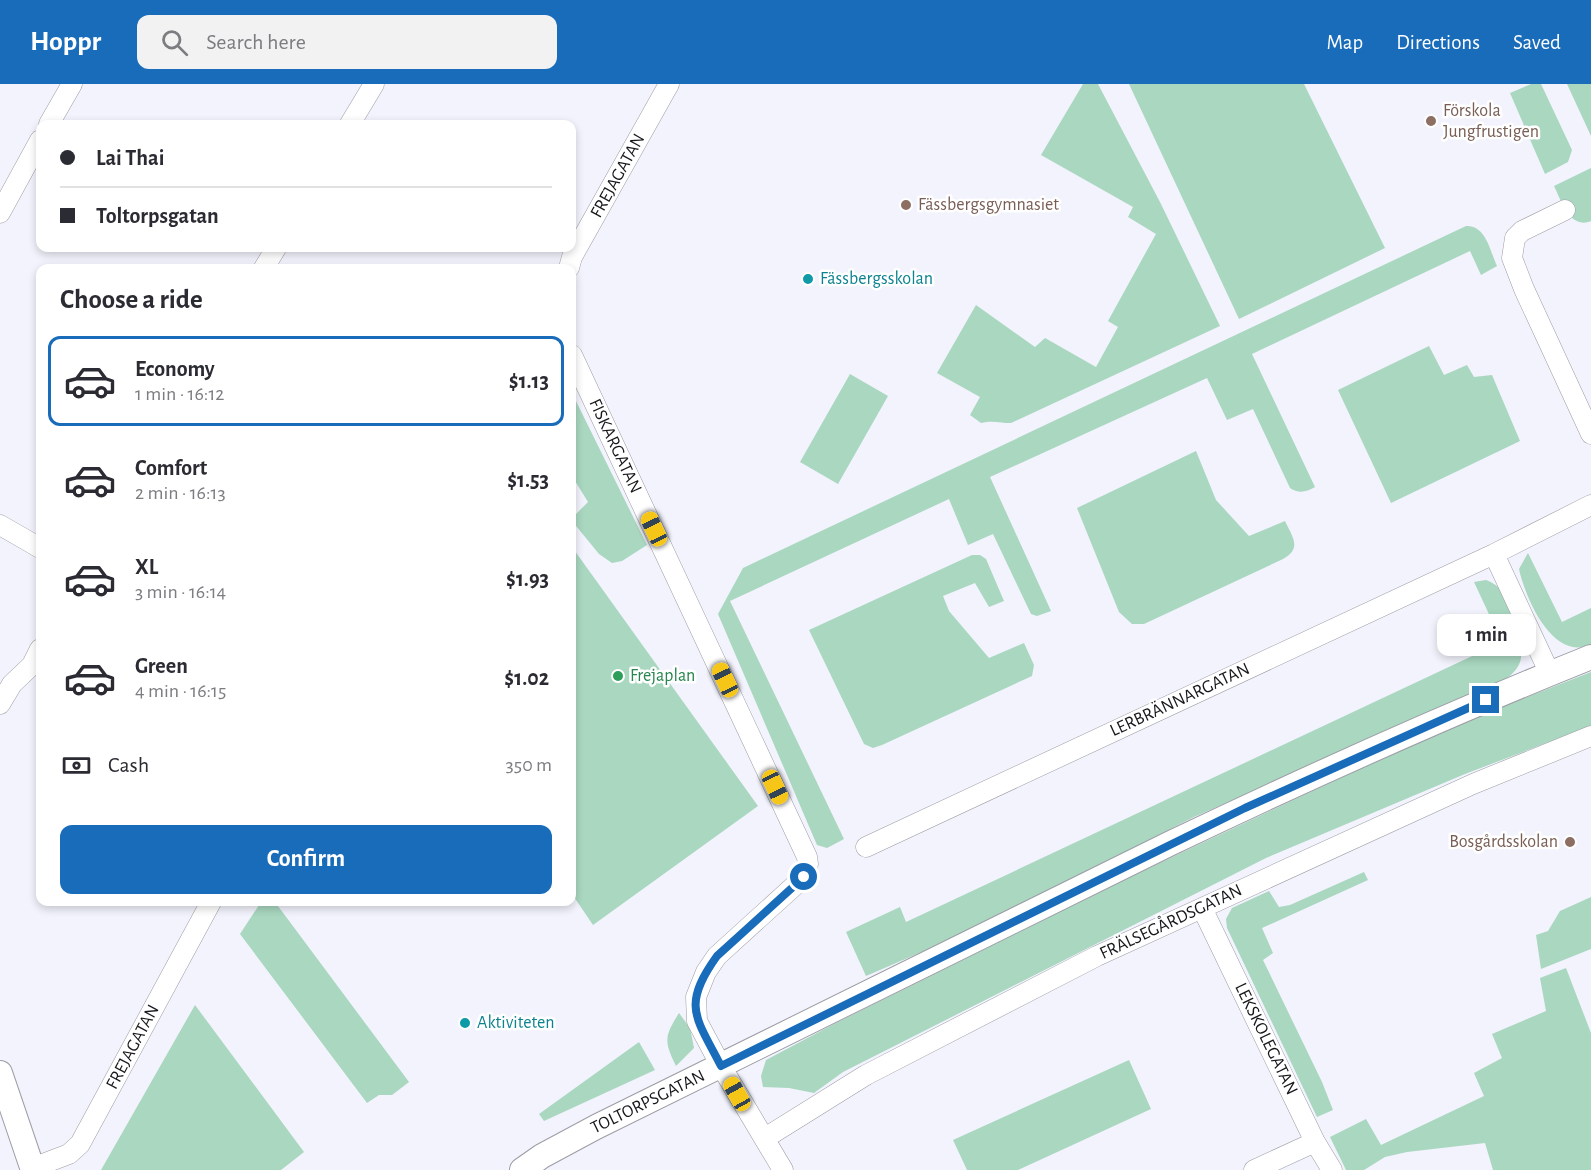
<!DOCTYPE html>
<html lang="en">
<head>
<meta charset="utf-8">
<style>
  body { margin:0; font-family:"Alegreya Sans",sans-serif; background:#f2f2f3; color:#2b2b33; height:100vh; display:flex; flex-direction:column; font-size:22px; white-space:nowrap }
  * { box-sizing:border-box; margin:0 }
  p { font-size:20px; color:#7c7c81 }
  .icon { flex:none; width:33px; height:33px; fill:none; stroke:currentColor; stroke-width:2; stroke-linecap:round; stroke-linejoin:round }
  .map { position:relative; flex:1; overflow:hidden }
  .panel { position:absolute; left:36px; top:180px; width:540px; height:642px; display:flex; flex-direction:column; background:#fff; border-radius:12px; box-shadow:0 3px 9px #0003 }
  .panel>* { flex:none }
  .hud { position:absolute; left:36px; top:36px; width:540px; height:132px; border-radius:12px; box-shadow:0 3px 9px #0003; display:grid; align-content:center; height:132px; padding:0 24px; background:#fff }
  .end { position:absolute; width:27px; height:27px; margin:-14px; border:8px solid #196cba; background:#fff; box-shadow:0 0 0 3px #fff }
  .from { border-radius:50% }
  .bubble { position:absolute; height:42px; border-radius:12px; background:#fff; box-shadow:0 3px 9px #0003; font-size:20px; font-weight:600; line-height:42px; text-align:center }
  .car { position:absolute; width:18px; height:36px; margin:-18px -9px; border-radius:8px; box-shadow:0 0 4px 2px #0007; background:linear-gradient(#f5c518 24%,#345 0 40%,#f5c518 0 76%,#345 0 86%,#f5c518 0) }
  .hud b { display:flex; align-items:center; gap:21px; height:57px; font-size:22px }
  .hud b+b { border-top:2px solid #e1e1e2 }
  .hud i { width:15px; height:15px; background:#2b2b33 }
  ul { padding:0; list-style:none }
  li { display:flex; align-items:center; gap:18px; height:90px; margin:0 12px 9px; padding:0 12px; border:3px solid transparent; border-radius:12px }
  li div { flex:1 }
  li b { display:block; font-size:22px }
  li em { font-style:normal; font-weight:600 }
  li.current { border-color:#196cba }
  li>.icon { width:54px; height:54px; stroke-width:1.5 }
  h2 { padding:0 24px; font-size:27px; line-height:72px }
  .pay { display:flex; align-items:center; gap:15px; height:66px; padding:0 24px; font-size:22px }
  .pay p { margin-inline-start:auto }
  .action { display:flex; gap:12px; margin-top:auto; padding:12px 24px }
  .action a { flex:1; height:69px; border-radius:12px; background:#196cba; color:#fff; font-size:24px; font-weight:600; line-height:69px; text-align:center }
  header { display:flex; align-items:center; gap:36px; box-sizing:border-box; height:84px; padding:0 30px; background:#196cba; color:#fff }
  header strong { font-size:28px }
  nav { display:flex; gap:33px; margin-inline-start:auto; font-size:21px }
  .search { width:420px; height:54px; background:#f2f2f3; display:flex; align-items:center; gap:15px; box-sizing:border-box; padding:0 21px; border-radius:12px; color:#7c7c81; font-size:22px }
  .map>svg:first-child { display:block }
</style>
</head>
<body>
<header>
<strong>Hoppr</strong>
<div class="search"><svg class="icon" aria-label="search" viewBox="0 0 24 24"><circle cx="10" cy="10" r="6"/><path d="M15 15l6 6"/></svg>Search here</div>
<nav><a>Map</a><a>Directions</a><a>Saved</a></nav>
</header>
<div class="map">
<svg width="1591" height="1086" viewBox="0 0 1591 1086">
  <rect width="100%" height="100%" fill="#f2f3fc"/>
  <path fill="#a9d7c0" d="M 1083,0 L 1098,0 L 1161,120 L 1220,242 L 1011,339 C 1001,339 992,336 981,339 L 970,331 L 980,313 L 937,289 L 976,221 L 1035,263 L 1045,254 L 1096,283 L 1118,243 L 1108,237 L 1156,150 L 1128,133 L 1133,123 L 1041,71 Z
    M 1129,0 L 1304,0 L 1385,164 L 1239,235 Z
    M 1531,0 L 1541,0 L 1572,66 L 1568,78 L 1545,90 L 1510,9 Z
    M 1567,0 L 1591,0 L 1591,52 Z
    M 1591,84 L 1591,137 C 1570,146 1561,116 1554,102 Z
    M 1466,142 C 1486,141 1490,167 1497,182 L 1481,191 L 1470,167 L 1252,270 L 1315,403 C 1306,408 1299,410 1290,404 L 1253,325 L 1227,336 L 1207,294 L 990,393 L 1051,527 L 1037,532 L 1031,530 L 993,450 L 968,461 L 949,415 L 730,517 L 844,755 L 827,764 L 817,761 L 718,530 L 743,484 Z
    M 1429,262 L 1444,291 L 1467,281 L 1474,293 L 1492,291 L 1520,357 L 1391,419 L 1338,306 Z
    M 850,290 L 888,312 L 838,400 L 800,378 Z
    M 572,309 L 647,461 L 622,477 L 612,479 L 599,470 L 572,437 L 572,434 L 588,418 L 572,392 Z
    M 1196,367 L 1216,416 L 1249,452 L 1285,437 C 1293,454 1302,464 1283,475 L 1144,540 L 1132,540 L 1119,528 L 1077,424 Z
    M 572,463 L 758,722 L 593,841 L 572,810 Z
    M 1528,469 L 1562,538 L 1591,524 L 1591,560 C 1553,579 1525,513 1519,485 Z
    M 972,471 L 980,471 L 986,475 L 1004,517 L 989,523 L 975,499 L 943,512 L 949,527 L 989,574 L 1024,559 L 1034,581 L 1032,592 L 882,661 L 873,664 L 864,660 L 809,546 Z
    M 1486,496 C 1491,498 1495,500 1498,503 C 1509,517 1526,562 1520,578 C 1516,589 1506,595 1497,601 L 1194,733 L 954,854 L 866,892 L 846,848 L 900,823 L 906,838 L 1502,558 L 1474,498 Z
    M 1591,588 L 1591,642 L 1465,690 L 1266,774 L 843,988 L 814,1009 L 789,1004 L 763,1003 L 761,992 L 766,976 L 834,940 L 1134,791 L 1436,649 Z
    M 1364,788 L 1368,796 L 1262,844 L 1273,869 L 1263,876 L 1322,998 L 1333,1026 L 1317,1033 L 1227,844 L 1226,835 L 1232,824 L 1269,807 L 1279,823 L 1290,821 Z
    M 1591,813 L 1591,865 L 1541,885 L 1536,851 L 1548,847 L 1560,827 Z
    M 261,818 L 275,818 L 409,998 L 392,1011 L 379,1011 L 367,1019 L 240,850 Z
    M 1566,884 L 1591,949 L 1591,1086 L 1493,1086 L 1485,1059 L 1407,1068 L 1385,1073 L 1364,1086 L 1346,1086 L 1330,1053 L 1366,1035 L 1381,1061 L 1484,1012 L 1474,989 L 1502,974 L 1492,950 L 1546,927 L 1540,894 Z
    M 195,921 L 304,1068 L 281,1086 L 101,1086 Z
    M 679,929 L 690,944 L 694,964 L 676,982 C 664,957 664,953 679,929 Z
    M 639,958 L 655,986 L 544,1037 L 539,1030 Z
    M 1129,976 L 1151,1025 L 1018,1086 L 967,1086 L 953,1056 Z"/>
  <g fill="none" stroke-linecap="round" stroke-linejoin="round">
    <g stroke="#9c9da6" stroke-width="21">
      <path id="minor" d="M 49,40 L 72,0
        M 350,40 L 374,0
        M 1565,126 L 1522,147 L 1515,154 L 1512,174 L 1524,205 L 1591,350
        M 0,129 L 40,56
        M 264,184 L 276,164
        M 569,184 L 572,173 L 669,0
        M 572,271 L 807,773 L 808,780 L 804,793 L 717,872 L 706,888 L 696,913 L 697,937 L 721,982 L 783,1086
        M 0,441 L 40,464
        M 1494,470 L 1550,590
        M 0,620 L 12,600 L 32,581 L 40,565
        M 866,763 L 1494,470 L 1591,421
        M 1202,824 L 1315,1058 L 1332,1086
        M 765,1054 L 866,991 L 1097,872 L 1473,700 L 1591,652
        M 32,1084 L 69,1070 L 80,1060 L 211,818
        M 1254,1086 L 1315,1058"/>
    </g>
    <g stroke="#9c9da6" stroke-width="26">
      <path id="tertiary" d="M 0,989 L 33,1086
        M 522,1086 L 542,1072 L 596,1043 L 1171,759 C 1309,693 1449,630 1591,573"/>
    </g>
    <use href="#minor" stroke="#fff" stroke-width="20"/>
    <use href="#tertiary" stroke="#fff" stroke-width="24"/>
  </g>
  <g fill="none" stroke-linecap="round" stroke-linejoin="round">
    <path stroke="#196cba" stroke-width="8" d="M 804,793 L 717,872 C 681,922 696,933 721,982 L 1245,724 L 1486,616"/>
  </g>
  <g fill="#8d6e63" stroke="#fff" stroke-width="2">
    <circle cx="1431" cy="37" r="6"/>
    <circle cx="906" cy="121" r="6"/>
    <circle cx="1570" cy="758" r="6"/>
  </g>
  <g fill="#0f9aa8" stroke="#fff" stroke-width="2">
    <circle cx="808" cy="195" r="6"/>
    <circle cx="465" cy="939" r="6"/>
  </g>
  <circle fill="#2e9e5b" stroke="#fff" stroke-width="2" cx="618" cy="592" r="6"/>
  <g text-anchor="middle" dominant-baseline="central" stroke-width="5" stroke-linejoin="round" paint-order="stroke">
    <g font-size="18" fill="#785e54" stroke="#fff" text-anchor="start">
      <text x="1443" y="27">Förskola<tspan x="1443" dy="21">Jungfrustigen</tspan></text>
      <text x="918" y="121">Fässbergsgymnasiet</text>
      <text x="1558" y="758" text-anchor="end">Bosgårdsskolan</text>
    </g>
    <g font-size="18" fill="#17171a" stroke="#fff">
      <text transform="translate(618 92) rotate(-61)">FREJAGATAN</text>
      <text transform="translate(615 362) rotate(65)">FISKARGATAN</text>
      <text transform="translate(1180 616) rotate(-25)">LERBRÄNNARGATAN</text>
      <text transform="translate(1171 838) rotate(-25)">FRÄLSEGÅRDSGATAN</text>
      <text transform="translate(1266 955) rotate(64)">LEKSKOLEGATAN</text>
      <text transform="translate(133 963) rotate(-62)">FREJAGATAN</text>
      <text transform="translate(648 1018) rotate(-26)">TOLTORPSGATAN</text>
    </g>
    <g font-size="18" fill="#0d838f" stroke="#fff" text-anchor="start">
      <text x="820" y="195">Fässbergsskolan</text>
      <text x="477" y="939">Aktiviteten</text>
    </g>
    <g font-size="18" fill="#27864d" stroke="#fff" text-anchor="start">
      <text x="630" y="592">Frejaplan</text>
    </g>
  </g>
</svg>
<i class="end from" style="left:804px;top:793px"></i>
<i class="end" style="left:1486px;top:616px"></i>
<div class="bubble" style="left:1437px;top:530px;width:99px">1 min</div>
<i class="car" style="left:654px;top:445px;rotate:335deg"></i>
<i class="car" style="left:725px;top:596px;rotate:335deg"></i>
<i class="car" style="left:775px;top:703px;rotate:155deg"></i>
<i class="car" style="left:737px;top:1010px;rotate:331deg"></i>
<div class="hud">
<b><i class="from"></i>Lai Thai</b>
<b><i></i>Toltorpsgatan</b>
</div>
<section class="panel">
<h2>Choose a ride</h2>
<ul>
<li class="current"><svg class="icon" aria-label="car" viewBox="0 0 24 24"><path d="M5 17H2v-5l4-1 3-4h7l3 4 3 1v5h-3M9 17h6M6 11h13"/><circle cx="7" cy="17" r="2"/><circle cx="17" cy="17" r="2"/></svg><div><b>Economy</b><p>1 min · 16:12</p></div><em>$1.13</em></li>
<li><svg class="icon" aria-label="car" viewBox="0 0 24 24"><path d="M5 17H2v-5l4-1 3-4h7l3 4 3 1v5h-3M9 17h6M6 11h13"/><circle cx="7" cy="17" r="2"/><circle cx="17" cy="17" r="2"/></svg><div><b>Comfort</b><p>2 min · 16:13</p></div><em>$1.53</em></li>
<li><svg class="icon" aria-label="car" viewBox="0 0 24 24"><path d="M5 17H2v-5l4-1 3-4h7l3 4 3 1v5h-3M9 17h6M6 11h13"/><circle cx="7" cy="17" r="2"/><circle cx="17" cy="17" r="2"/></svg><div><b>XL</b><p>3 min · 16:14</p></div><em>$1.93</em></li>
<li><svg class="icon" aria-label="car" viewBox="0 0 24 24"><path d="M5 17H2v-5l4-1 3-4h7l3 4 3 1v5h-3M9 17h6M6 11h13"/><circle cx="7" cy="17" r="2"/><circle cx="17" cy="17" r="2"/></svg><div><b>Green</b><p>4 min · 16:15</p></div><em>$1.02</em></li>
</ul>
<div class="pay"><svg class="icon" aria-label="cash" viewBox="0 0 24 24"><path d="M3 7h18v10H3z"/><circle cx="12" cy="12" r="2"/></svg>Cash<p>350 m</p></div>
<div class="action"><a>Confirm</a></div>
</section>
</div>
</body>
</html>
